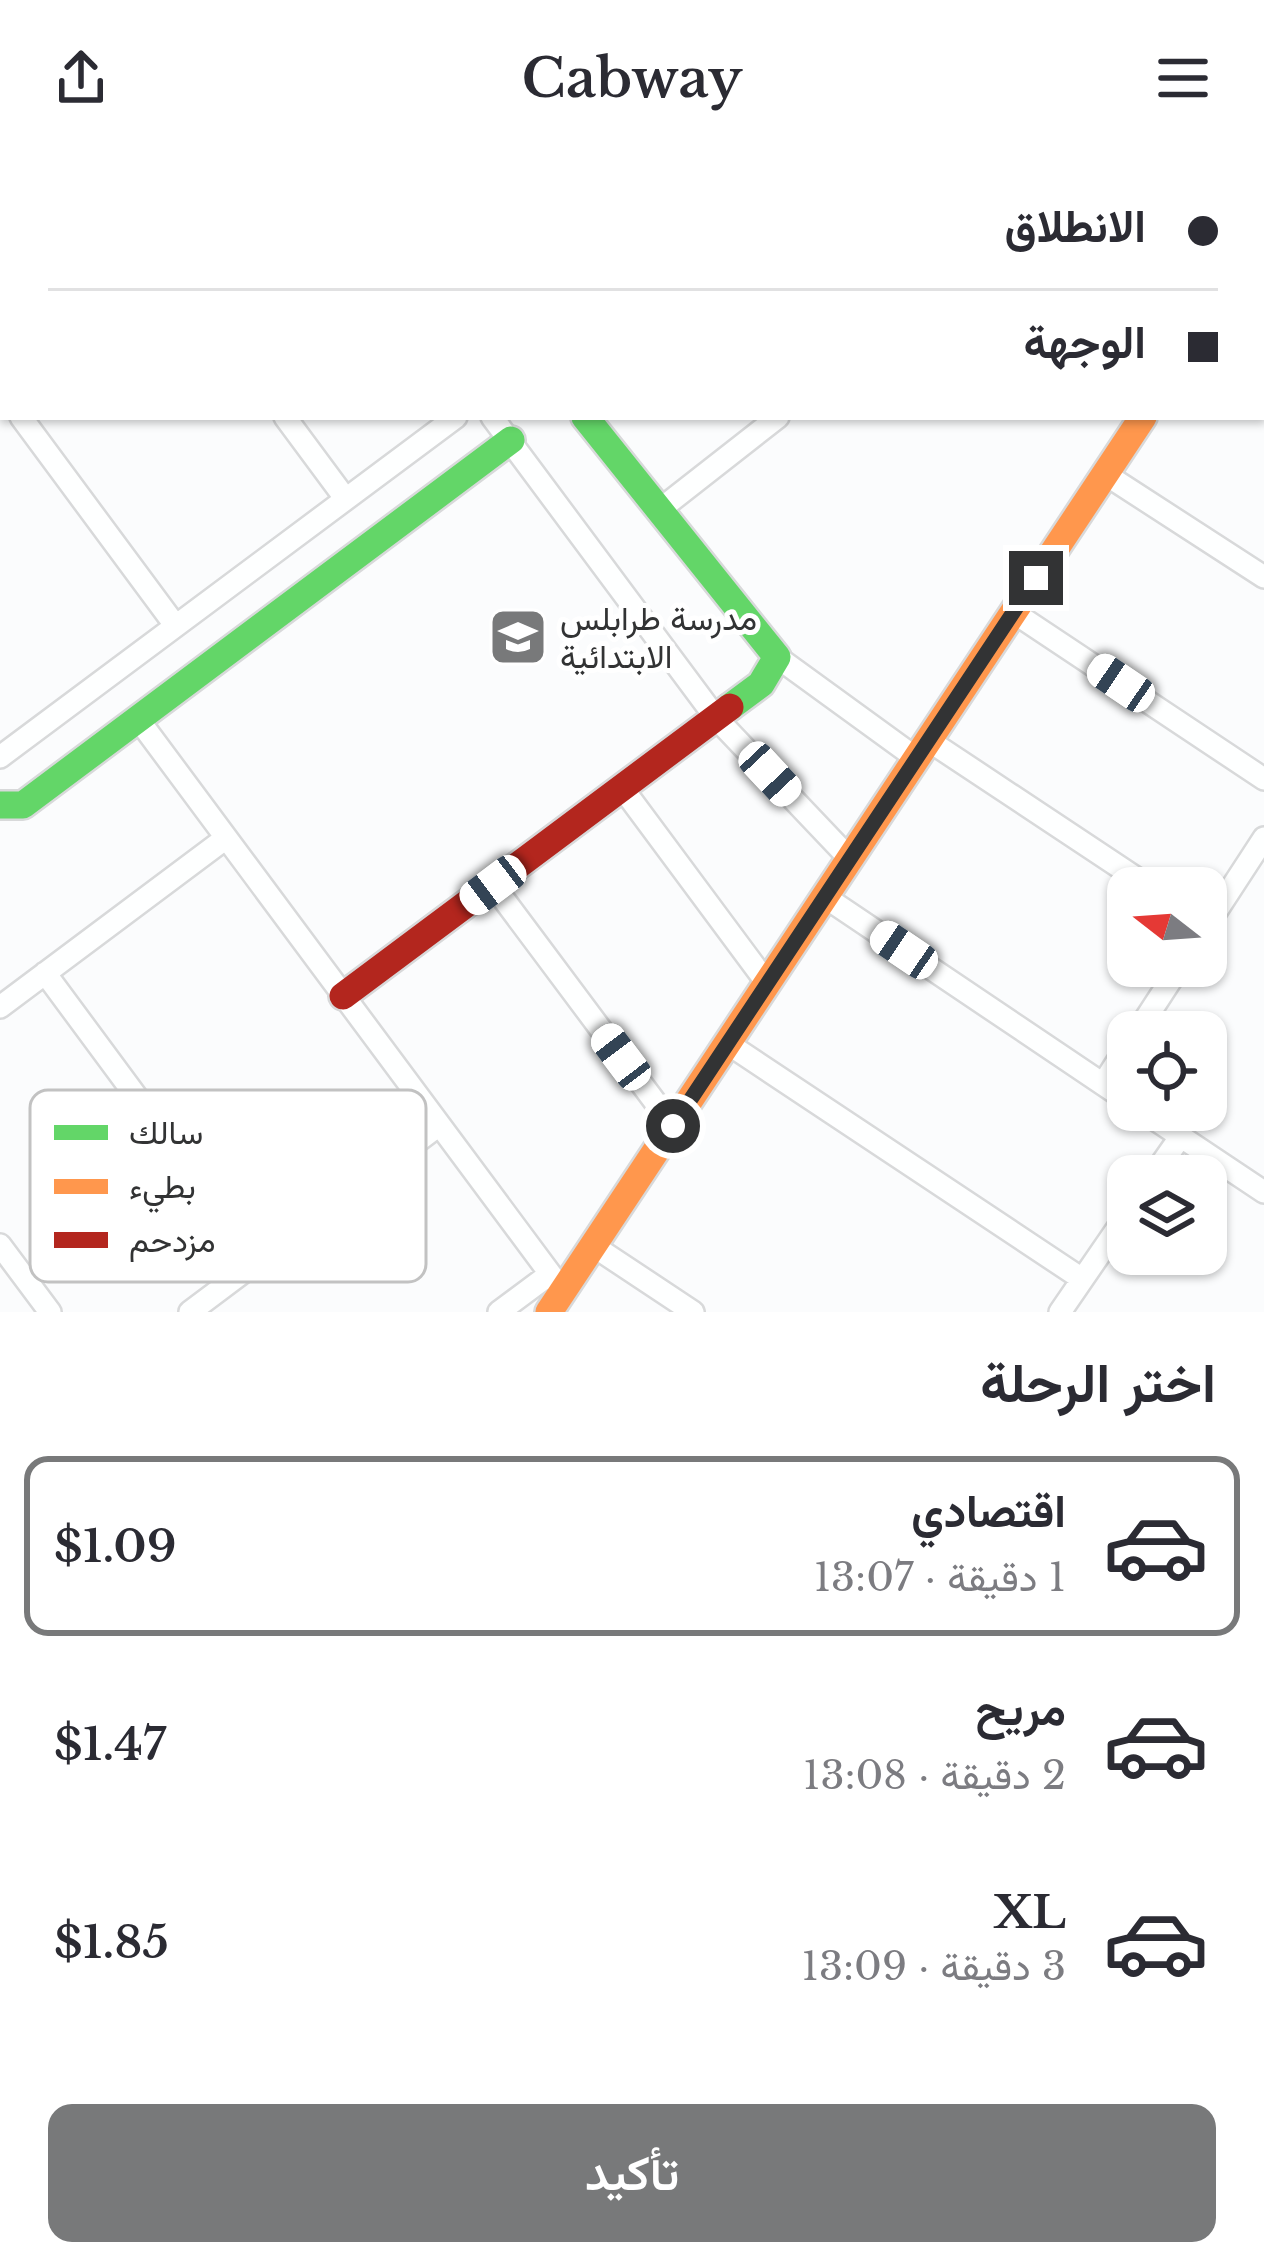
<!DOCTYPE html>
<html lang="ar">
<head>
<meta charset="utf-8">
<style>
  body { margin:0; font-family:"Libre Baskerville",Vazirmatn,serif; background:#f2f2f3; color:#2b2b33; direction:rtl; height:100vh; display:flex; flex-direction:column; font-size:45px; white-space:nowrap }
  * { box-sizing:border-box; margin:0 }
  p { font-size:39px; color:#7c7c81 }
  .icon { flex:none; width:66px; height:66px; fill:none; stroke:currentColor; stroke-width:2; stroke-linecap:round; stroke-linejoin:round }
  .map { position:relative; height:1156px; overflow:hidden; direction:ltr }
  .side { display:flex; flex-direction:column; background:#fff; flex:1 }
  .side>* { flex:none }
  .guide { position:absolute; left:0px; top:0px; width:1266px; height:264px; box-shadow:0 3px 9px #0004; direction:rtl; display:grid; align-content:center; height:264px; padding:0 48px; background:#fff }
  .needle { width:78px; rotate:287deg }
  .tools { position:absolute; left:1107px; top:711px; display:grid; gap:24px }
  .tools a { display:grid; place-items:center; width:120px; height:120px; border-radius:24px; background:#fff; box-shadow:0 3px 9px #0004; font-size:60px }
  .end { position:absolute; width:54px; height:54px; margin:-27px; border:15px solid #323334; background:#fff; box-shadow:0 0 0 6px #fff }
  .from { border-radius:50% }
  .car { position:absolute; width:36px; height:72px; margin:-36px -18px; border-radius:15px; box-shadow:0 0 9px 3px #0007; background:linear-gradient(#fff 24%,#345 0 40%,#fff 0 76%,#345 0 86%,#fff 0) }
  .guide b { display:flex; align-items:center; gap:42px; height:114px; font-size:45px }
  .guide b+b { border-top:3px solid #e1e1e2 }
  .guide i { width:30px; height:30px; background:#2b2b33 }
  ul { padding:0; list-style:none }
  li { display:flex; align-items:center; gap:36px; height:180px; margin:0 24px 18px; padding:0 24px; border:6px solid transparent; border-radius:24px }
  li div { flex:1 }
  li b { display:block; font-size:45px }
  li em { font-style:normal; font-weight:600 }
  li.on { border-color:#78797a }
  li>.icon { width:108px; height:108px; stroke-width:1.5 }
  h2 { padding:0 48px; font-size:54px; line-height:144px }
  .cta { display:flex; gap:24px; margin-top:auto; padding:24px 48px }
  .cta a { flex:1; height:138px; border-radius:24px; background:#78797a; color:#fff; font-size:48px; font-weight:600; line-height:138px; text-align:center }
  header { display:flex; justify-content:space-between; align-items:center; height:156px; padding:0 48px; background:#fff; font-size:54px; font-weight:600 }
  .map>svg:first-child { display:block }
</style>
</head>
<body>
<header><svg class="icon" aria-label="menu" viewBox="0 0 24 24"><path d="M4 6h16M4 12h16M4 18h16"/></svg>Cabway<svg class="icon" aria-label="share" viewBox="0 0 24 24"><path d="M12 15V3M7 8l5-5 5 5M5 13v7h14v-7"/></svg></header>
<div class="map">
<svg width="1264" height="1156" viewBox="0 0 1264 1156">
  <rect width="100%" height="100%" fill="#fbfcfd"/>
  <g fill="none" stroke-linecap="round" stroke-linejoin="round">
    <g stroke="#d8d9da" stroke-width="26">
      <path id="street" d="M 91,0 L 93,3
        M 313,0 L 315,3
        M 390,0 L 392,3
        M 636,0 L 638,3
        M 798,3 L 802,0
        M 1108,3 L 1112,0
        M 1263,80 L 1264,79
        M 1263,201 L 1264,202
        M 0,233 L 3,237
        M 21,261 L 175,469
        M 285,261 L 345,342
        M 492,261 L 716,562 L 850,703
        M 1105,318 L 1264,421
        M 658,355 L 778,261
        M 1013,456 L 1264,623
        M 777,501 L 916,602
        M 138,563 L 563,1135
        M 928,584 L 1151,732
        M 0,601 L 456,261
        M 623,633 L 767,827
        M 493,729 L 673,970
        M 825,741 L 1128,945
        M 1206,771 L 1264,682
        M 45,817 L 258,1105
        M 0,851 L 226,682
        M 1137,876 L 1180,810
        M 727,887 L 1082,1123
        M 1103,928 L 1128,889
        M 1141,954 L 1264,1036
        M 1153,1020 L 1181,980
        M 0,1089 L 50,1156
        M 592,1089 L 693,1156
        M 190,1156 L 439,969
        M 499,1156 L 550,1118
        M 1060,1156 L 1128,1057"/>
    </g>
    <g stroke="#d8d9da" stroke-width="32">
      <path id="fast" d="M 585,261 L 777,501 L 761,528 L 730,551
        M 0,649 L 23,649 L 511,284"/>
    </g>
    <g stroke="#d8d9da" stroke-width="32">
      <path id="slow" d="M 549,1156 L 1143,261"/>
    </g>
    <g stroke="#d8d9da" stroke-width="32">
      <path id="jam" d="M 343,840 L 730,551"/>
    </g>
    <use href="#street" stroke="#feffff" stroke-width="21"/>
    <use href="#fast" stroke="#63d668" stroke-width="27"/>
    <use href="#slow" stroke="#ff974d" stroke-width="27"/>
    <use href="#jam" stroke="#b3261e" stroke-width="27"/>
  </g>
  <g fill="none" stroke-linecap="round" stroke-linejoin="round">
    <path stroke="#323334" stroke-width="15" d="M 673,970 L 1036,422"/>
  </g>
  <defs>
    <g id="school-square" transform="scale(3)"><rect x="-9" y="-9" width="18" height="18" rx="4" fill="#78797a" stroke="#fff"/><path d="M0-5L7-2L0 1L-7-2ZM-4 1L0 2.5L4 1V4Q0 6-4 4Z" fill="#fff"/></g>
  </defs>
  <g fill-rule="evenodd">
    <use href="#school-square" x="518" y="481"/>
  </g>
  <g text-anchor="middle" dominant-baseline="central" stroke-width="10" stroke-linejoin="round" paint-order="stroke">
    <g font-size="33" fill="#323334" stroke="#fff" text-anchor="start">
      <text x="560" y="462">مدرسة طرابلس<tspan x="560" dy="38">الابتدائية</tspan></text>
    </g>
  </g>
  <rect x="30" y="934" width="396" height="192" rx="18" fill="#fff" stroke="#c2c2c2" stroke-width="3"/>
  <rect x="54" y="969" width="54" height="15" fill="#63d668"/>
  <rect x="54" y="1023" width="54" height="15" fill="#ff974d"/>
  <rect x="54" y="1076" width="54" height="16" fill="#b3261e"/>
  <g font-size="33" fill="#323334">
    <text x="129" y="988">سالك</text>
    <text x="129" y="1042">بطيء</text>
    <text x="129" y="1096">مزدحم</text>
  </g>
</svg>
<div class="tools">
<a><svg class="needle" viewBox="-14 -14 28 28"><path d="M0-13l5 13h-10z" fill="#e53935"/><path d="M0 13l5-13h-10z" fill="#7c7c81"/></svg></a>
<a><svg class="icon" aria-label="locate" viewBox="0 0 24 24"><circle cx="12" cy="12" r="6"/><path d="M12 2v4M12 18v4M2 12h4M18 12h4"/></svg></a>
<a><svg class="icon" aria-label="layers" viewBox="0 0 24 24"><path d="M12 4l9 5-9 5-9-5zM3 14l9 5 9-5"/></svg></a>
</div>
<i class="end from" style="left:673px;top:970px"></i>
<i class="end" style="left:1036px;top:422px"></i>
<i class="car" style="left:1121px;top:527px;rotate:304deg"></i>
<i class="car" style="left:770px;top:618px;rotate:137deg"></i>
<i class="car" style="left:493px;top:729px;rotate:233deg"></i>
<i class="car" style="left:904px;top:794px;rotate:304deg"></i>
<i class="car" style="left:621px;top:901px;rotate:323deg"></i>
<div class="guide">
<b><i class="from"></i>الانطلاق</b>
<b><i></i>الوجهة</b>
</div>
</div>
<section class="side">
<h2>اختر الرحلة</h2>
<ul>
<li class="on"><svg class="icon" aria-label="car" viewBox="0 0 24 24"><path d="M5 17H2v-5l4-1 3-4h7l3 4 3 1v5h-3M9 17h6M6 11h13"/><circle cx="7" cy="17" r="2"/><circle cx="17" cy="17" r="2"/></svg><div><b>اقتصادي</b><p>1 دقيقة · 13:07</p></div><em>$1.09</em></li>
<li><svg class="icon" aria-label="car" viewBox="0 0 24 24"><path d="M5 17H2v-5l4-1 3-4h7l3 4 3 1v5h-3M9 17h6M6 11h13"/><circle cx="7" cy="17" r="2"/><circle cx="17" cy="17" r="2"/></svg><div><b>مريح</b><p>2 دقيقة · 13:08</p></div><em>$1.47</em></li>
<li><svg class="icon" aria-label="car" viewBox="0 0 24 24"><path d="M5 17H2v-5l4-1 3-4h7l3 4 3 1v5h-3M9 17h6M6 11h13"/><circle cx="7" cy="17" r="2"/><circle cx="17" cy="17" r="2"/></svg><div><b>XL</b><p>3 دقيقة · 13:09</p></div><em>$1.85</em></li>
</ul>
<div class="cta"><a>تأكيد</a></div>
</section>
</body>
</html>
